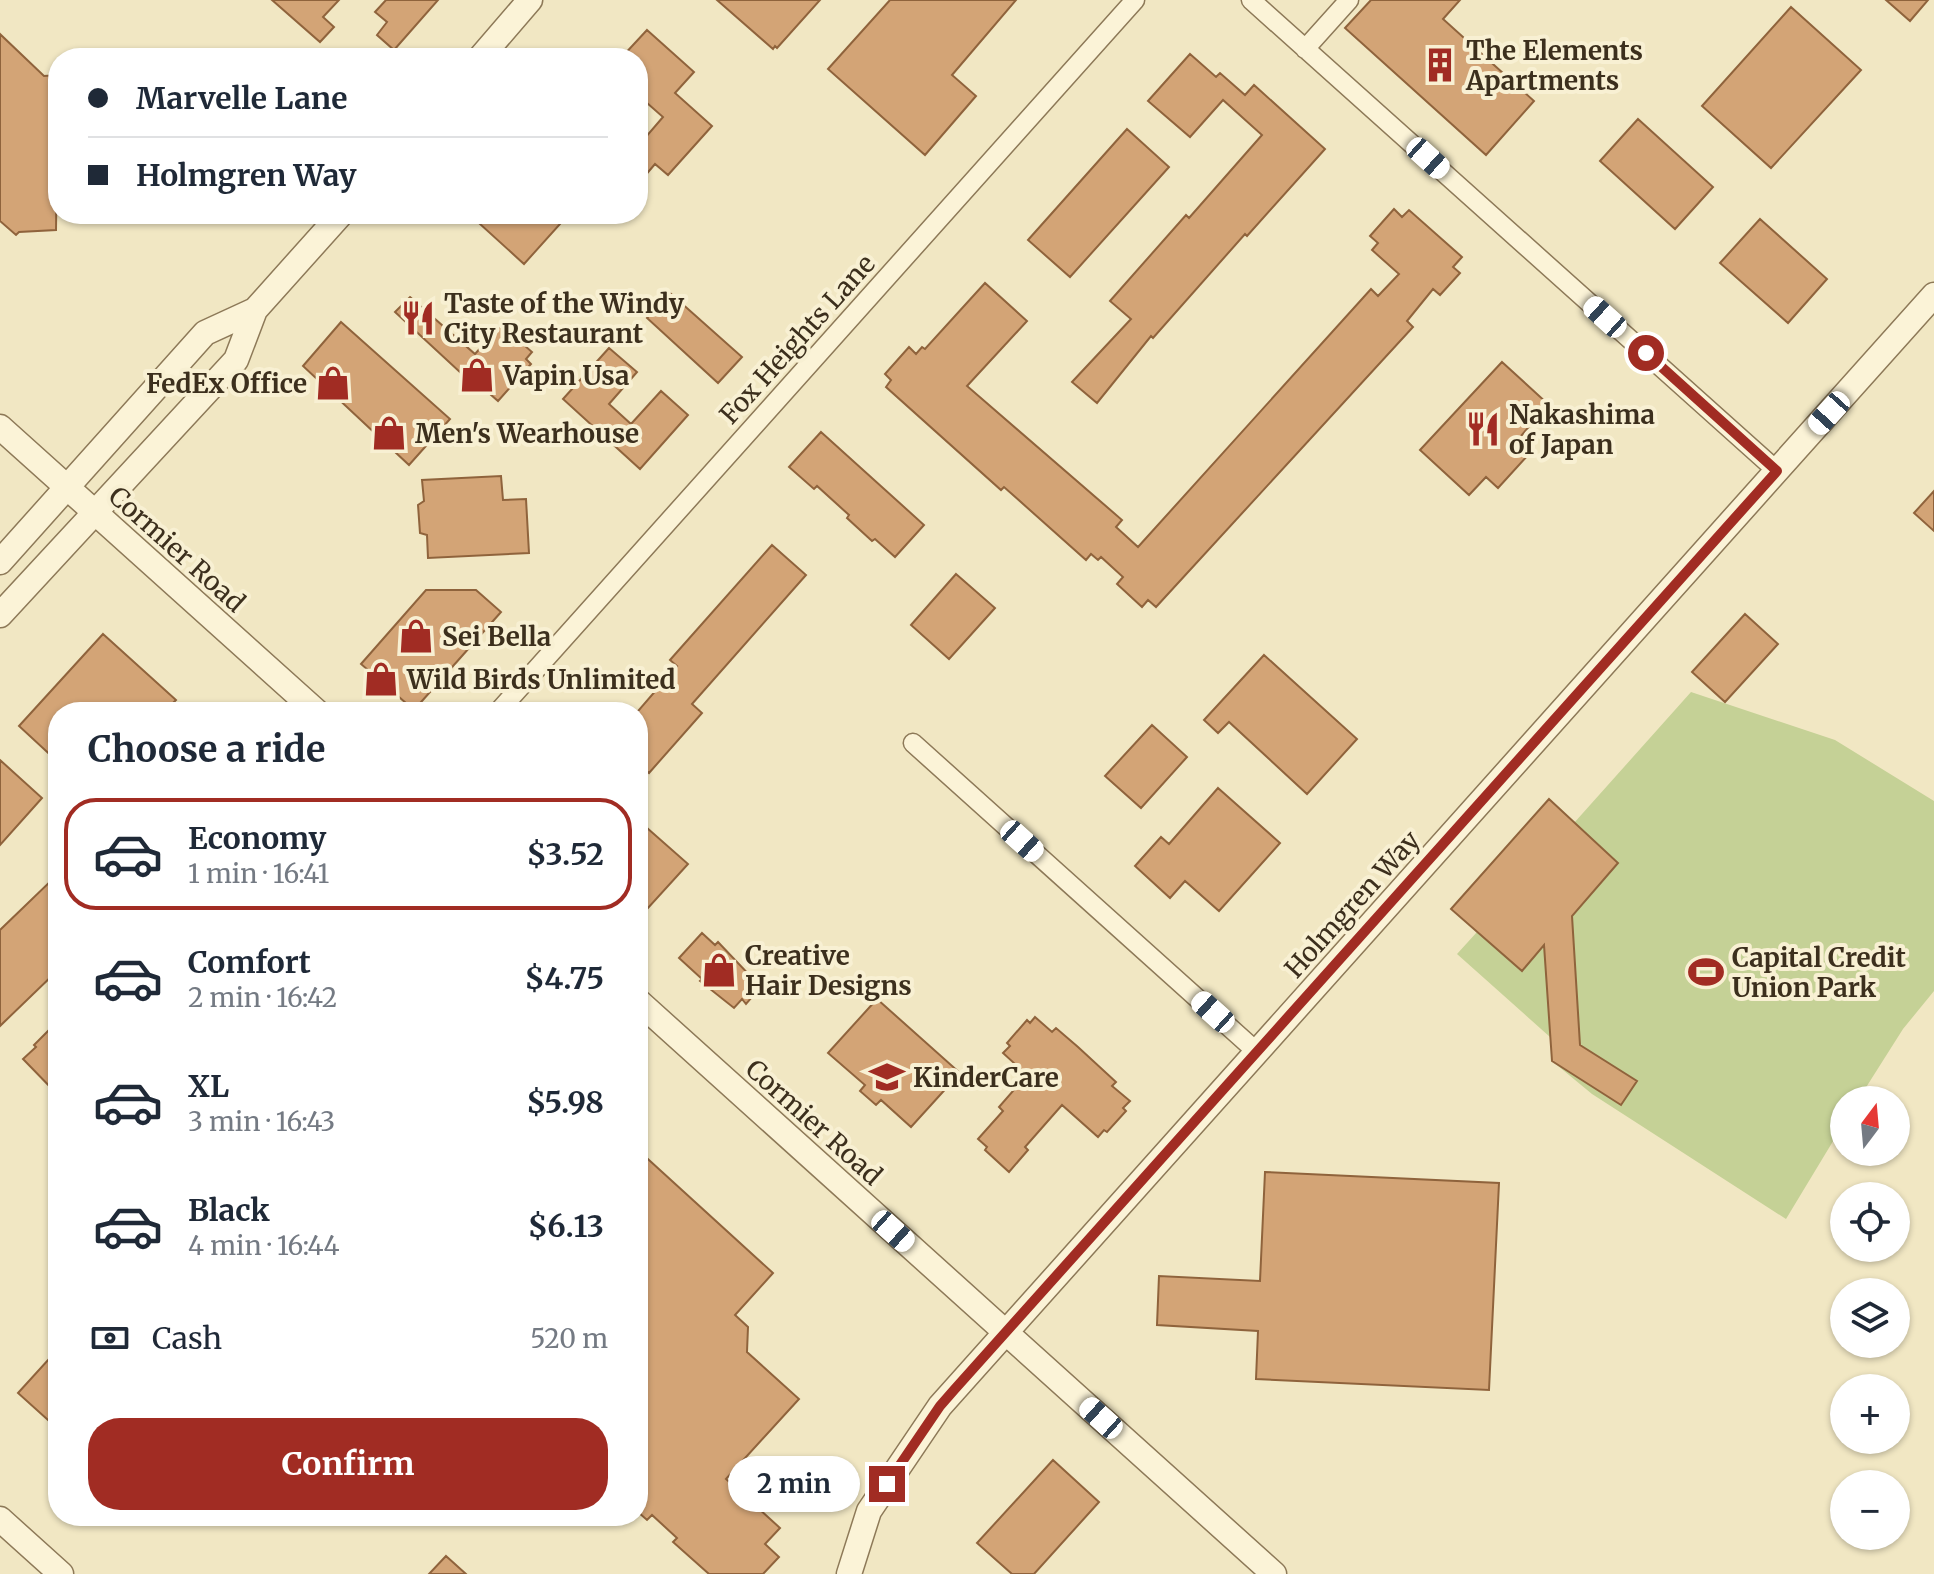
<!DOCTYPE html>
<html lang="en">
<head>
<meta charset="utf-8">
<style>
  body { margin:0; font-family:Merriweather,serif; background:#f6f6f7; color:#1f2937; height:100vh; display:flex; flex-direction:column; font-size:30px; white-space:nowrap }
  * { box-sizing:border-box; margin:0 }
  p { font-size:26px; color:#747a83 }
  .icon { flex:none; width:44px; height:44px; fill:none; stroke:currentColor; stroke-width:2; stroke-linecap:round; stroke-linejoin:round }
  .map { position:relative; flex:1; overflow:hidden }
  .drawer { position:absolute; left:48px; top:702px; width:600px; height:824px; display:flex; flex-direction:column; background:#fff; border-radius:32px; box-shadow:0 2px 6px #0004 }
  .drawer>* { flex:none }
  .banner { position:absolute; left:48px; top:48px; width:600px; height:176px; border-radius:32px; box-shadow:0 2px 6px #0004; display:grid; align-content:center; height:176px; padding:0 40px; background:#fff }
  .needle { width:52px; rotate:16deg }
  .controls { position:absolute; left:1830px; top:1086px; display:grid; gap:16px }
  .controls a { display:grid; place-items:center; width:80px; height:80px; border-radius:50%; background:#fff; box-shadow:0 2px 6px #0004; font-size:40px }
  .end { position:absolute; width:36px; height:36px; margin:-18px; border:10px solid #a12c23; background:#fff; box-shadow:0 0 0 4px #fff }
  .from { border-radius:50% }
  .bubble { position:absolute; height:56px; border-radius:28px; background:#fff; box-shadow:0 2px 6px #0004; font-size:26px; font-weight:700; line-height:56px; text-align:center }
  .car { position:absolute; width:24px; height:48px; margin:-24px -12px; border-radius:10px; box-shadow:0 0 6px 2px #0007; background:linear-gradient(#fff 24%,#345 0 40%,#fff 0 76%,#345 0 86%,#fff 0) }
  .banner b { display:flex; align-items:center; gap:28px; height:76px; font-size:30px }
  .banner b+b { border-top:2px solid #e0e1e3 }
  .banner i { width:20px; height:20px; background:#1f2937 }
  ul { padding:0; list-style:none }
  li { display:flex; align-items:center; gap:24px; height:112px; margin:0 16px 12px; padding:0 24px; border:4px solid transparent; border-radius:32px }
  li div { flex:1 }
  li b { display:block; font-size:30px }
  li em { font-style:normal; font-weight:700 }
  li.current { border-color:#a12c23 }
  li>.icon { width:72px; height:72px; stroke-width:1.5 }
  h2 { padding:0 40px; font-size:36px; line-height:96px }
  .pay { display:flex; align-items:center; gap:20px; height:88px; padding:0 40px; font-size:30px }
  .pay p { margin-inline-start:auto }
  .button { display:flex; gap:16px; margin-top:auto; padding:16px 40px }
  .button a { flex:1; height:92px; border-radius:32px; background:#a12c23; color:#fff; font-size:32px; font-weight:700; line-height:92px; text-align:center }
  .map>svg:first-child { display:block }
</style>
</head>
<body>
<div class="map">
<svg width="1934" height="1574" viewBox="0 0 1934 1574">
  <rect width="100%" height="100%" fill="#f1e7c3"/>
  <path fill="#c5d196" d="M 1691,692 L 1835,740 L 1934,801 L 1934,991 L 1903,1029 L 1858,1100 L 1844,1100 L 1844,1123 L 1786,1219 L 1592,1094 L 1552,1061 L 1550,1037 L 1457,954 L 1477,932 L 1451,909 L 1549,799 L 1574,823 Z"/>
  <path fill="#d3a476" stroke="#8f633c" stroke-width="2" d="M 272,0 L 339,0 L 323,17 L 334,27 L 320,42 Z
    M 386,0 L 438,0 L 394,50 L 377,35 L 387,22 L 375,12 Z
    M 717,0 L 820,0 L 777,48 L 775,46 L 773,49 Z
    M 890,0 L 1016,0 L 952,75 L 976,96 L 925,155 L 828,69 Z
    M 1371,0 L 1460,0 L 1443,19 L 1534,101 L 1486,155 L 1345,28 Z
    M 1886,0 L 1928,0 L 1910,21 Z
    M 1791,7 L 1861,70 L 1771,168 L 1702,106 Z
    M 647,30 L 694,72 L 675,93 L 712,126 L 668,175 L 655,164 L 638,184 L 638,146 L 663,117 L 638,95 L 638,58 L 621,58 Z
    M 0,34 L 44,76 L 58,75 L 56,230 L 19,232 L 16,235 L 0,221 Z
    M 1190,54 L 1216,77 L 1220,73 L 1245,95 L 1254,85 L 1325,149 L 1247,236 L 1245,234 L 1153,338 L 1151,336 L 1097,403 L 1072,382 L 1131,319 L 1110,301 L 1186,215 L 1189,218 L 1262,135 L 1223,100 L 1190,137 L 1148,101 Z
    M 1638,119 L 1713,187 L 1675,229 L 1600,161 Z
    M 1127,129 L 1169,167 L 1070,277 L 1028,240 Z
    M 1394,209 L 1402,217 L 1409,210 L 1462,257 L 1453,267 L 1460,273 L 1440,295 L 1433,289 L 1407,321 L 1413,327 L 1156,607 L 1148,600 L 1142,607 L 1117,584 L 1123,577 L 1101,557 L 1098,560 L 1091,554 L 1086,560 L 1004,487 L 1001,490 L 886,387 L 891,380 L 885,374 L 909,347 L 916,354 L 922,347 L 925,349 L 985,283 L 1027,321 L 967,386 L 1122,520 L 1116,527 L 1138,547 L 1371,289 L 1378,296 L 1399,274 L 1372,250 L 1378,243 L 1370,236 Z
    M 469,214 L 569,214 L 524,264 Z
    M 1760,219 L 1827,279 L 1788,323 L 1720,263 Z
    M 670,293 L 742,357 L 718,383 L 647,318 Z
    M 410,297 L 475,354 L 501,325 L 532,352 L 526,359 L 531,364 L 498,401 L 464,371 L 462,374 L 395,312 Z
    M 341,322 L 450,419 L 409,465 L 303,366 Z
    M 609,348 L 637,372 L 609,404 L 631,424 L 661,391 L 688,415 L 640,469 L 563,399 Z
    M 1502,362 L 1548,404 L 1516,442 L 1529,454 L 1498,488 L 1486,477 L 1469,495 L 1420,450 Z
    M 821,432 L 924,525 L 895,557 L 875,539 L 872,541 L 847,518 L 849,515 L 817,486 L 814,489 L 789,467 Z
    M 501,476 L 503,500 L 526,499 L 529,553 L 428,558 L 427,535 L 420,533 L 418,505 L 424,501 L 422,480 Z
    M 1934,491 L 1934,531 L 1914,513 Z
    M 772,545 L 806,575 L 692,704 L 702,713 L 649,773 L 638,764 L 638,711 L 677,666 L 670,660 Z
    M 956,574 L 995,608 L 949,659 L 911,625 Z
    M 426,590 L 476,590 L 501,612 L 414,710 L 361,664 Z
    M 1745,614 L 1778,644 L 1725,702 L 1692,672 Z
    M 103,634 L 176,700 L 164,712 L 58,712 L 58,762 L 19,726 Z
    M 1264,655 L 1357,739 L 1307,794 L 1229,722 L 1218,733 L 1204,720 Z
    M 1152,725 L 1187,757 L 1141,808 L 1105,776 Z
    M 0,760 L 42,798 L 0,845 Z
    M 1218,788 L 1280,843 L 1219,911 L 1185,881 L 1170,898 L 1135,866 L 1161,837 L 1169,844 Z
    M 1549,799 L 1618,863 L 1572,916 L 1580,1045 L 1637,1081 L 1621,1105 L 1552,1061 L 1544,945 L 1522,971 L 1451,909 Z
    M 638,820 L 688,864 L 638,919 Z
    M 58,874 L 58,970 L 0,1026 L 0,930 Z
    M 702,933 L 715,945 L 718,942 L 757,983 L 754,985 L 759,989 L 746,1004 L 742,999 L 734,1008 L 700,981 L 702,979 L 679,958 Z
    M 877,999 L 960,1073 L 911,1127 L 881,1100 L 876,1105 L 860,1091 L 865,1085 L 828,1053 Z
    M 1035,1017 L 1052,1032 L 1056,1028 L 1078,1047 L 1116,1082 L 1112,1086 L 1130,1101 L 1123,1108 L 1126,1111 L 1107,1132 L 1104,1130 L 1098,1137 L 1062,1105 L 1025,1147 L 1028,1150 L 1009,1172 L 985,1150 L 987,1147 L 978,1139 L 1003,1111 L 999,1107 L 1027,1075 L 1003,1053 L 1010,1046 L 1007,1043 L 1027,1020 L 1030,1023 Z
    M 58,1021 L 58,1095 L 23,1059 L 36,1047 L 34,1045 Z
    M 638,1150 L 773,1273 L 735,1315 L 748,1327 L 747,1352 L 799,1399 L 726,1479 L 780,1528 L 765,1544 L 779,1557 L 763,1574 L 709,1574 L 673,1542 L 677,1538 L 652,1515 L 647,1520 L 638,1512 Z
    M 1265,1172 L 1499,1183 L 1489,1390 L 1256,1379 L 1258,1331 L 1157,1325 L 1159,1276 L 1260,1281 Z
    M 58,1349 L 58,1429 L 18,1393 Z
    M 1053,1460 L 1099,1502 L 1034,1574 L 1012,1574 L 977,1543 Z
    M 446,1556 L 466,1574 L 429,1574 Z"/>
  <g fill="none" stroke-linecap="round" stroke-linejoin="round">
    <g stroke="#8d7958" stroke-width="21">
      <path id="minor" d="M 1251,0 L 1777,471
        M 1305,49 L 1349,0
        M 498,712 L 1135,0
        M 913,743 L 1257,1052"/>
    </g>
    <g stroke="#8d7958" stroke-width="27">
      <path id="tertiary" d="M 480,58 L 530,0
        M 0,427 L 317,712
        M 0,562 L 205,333 L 255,310
        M 0,615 L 236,360 L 255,310 L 341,214
        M 638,1001 L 1274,1574
        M 0,1519 L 61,1574
        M 849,1574 L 869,1511 L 940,1406 L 1934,295"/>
    </g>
    <use href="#minor" stroke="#fbf3d7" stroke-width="18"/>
    <use href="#tertiary" stroke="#fbf3d7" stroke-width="24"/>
  </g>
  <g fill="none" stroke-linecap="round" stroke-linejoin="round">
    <path stroke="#a12c23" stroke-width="10" d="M 887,1484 L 940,1406 L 954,1390 L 1777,471 L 1646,353"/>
  </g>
  <defs>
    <g id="building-bare" transform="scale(2.76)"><path d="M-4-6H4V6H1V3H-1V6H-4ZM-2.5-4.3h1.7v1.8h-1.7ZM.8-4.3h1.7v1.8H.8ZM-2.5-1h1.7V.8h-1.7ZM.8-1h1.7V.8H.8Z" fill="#a12c23" stroke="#f8f0d3" stroke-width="2.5" paint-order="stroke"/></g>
    <g id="restaurant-bare" transform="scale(2.76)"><path d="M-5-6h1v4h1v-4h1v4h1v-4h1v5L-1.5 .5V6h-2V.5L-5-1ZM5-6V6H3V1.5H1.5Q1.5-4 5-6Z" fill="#a12c23" stroke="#f8f0d3" stroke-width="2.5" paint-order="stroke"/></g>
    <g id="shop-bare" transform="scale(2.76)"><path d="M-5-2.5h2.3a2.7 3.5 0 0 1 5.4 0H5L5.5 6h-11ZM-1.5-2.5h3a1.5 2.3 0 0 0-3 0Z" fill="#a12c23" stroke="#f8f0d3" stroke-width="2.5" paint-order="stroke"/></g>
    <g id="stadium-bare" transform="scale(2.76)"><path d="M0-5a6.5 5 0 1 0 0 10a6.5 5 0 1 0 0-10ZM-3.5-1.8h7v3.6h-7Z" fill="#a12c23" stroke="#f8f0d3" stroke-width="2.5" paint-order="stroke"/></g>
    <g id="school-bare" transform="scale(2.76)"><path d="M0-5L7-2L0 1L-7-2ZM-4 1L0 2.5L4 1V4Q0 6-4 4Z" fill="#a12c23" stroke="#f8f0d3" stroke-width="2.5" paint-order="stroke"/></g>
  </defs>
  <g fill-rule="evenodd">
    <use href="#building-bare" x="1440" y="65"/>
    <use href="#restaurant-bare" x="418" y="318"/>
    <use href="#shop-bare" x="477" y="375"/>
    <use href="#shop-bare" x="333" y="383"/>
    <use href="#restaurant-bare" x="1483" y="429"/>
    <use href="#shop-bare" x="389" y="433"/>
    <use href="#shop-bare" x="416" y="636"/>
    <use href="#shop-bare" x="381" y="679"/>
    <use href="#shop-bare" x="719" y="970"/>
    <use href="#stadium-bare" x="1706" y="972"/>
    <use href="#school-bare" x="887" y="1077"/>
  </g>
  <g text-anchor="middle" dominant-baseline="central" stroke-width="8" stroke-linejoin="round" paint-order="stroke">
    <g font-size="26" font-weight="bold" fill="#3c2f1d" stroke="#f8f0d3" text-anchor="start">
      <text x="1466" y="50">The Elements<tspan x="1466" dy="30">Apartments</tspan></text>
      <text x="444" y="303">Taste of the Windy<tspan x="444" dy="30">City Restaurant</tspan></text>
      <text x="503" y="375">Vapin Usa</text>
      <text x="307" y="383" text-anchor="end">FedEx Office</text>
      <text x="1509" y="414">Nakashima<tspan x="1509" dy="30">of Japan</tspan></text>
      <text x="415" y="433">Men's Wearhouse</text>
      <text x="442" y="636">Sei Bella</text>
      <text x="407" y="679">Wild Birds Unlimited</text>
      <text x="745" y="955">Creative<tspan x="745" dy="30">Hair Designs</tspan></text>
      <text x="1732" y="957">Capital Credit<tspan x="1732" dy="30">Union Park</tspan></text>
      <text x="913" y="1077">KinderCare</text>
    </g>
    <g font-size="26" fill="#3c2f1d" stroke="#f8f0d3">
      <text transform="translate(797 339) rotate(-48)">Fox Heights Lane</text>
      <text transform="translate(177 549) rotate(42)">Cormier Road</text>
      <text transform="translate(1352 904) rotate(-48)">Holmgren Way</text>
      <text transform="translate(814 1122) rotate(42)">Cormier Road</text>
    </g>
  </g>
</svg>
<div class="controls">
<a><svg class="needle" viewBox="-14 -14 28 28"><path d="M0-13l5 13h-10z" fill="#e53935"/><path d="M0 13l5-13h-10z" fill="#747a83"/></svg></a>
<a><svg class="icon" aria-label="locate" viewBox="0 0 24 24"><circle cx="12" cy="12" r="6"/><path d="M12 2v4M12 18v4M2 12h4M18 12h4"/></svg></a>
<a><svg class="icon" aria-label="layers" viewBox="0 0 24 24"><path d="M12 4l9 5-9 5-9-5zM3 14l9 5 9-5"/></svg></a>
<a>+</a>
<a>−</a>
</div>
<i class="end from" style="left:1646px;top:353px"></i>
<i class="end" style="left:887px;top:1484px"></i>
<div class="bubble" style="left:728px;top:1456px;width:132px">2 min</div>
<i class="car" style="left:1428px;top:158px;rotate:132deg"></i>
<i class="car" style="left:1605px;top:317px;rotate:312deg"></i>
<i class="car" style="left:1829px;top:413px;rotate:222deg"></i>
<i class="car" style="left:1022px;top:841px;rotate:132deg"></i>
<i class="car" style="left:1213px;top:1012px;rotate:312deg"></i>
<i class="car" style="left:893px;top:1231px;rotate:132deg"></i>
<i class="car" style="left:1101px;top:1418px;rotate:312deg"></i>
<div class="banner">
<b><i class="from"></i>Marvelle Lane</b>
<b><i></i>Holmgren Way</b>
</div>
<section class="drawer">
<h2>Choose a ride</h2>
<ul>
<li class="current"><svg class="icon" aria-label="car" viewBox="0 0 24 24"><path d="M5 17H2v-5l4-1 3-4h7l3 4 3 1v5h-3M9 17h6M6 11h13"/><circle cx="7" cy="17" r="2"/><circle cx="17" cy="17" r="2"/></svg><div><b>Economy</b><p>1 min · 16:41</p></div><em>$3.52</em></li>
<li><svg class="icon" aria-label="car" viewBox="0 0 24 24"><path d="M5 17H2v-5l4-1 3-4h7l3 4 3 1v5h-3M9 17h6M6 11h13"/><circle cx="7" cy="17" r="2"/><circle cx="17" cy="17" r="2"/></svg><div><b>Comfort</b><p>2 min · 16:42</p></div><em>$4.75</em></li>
<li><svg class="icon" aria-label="car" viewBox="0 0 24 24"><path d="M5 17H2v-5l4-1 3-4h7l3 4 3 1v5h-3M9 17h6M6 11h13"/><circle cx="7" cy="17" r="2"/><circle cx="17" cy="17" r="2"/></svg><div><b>XL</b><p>3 min · 16:43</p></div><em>$5.98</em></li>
<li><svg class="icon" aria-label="car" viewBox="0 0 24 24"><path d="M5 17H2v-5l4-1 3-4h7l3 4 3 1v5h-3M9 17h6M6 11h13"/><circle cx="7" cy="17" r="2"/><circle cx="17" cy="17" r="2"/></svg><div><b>Black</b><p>4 min · 16:44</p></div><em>$6.13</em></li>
</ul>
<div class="pay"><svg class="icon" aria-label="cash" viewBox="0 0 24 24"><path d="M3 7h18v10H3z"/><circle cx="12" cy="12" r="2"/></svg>Cash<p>520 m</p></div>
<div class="button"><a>Confirm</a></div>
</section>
</div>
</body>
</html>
